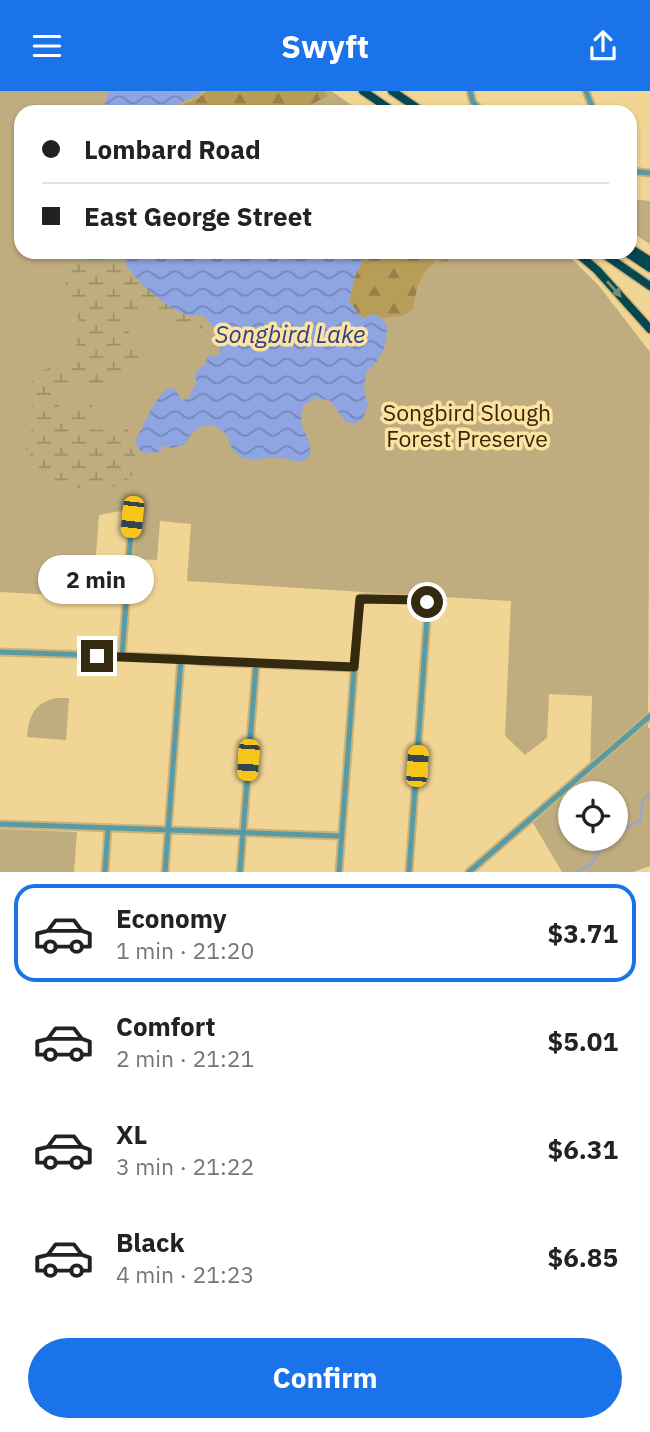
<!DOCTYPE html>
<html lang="en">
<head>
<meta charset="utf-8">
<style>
  body { margin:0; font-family:"IBM Plex Sans",sans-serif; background:#f2f2f2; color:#222; height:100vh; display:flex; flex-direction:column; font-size:26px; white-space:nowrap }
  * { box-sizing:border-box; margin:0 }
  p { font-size:23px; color:#767676 }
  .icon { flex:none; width:38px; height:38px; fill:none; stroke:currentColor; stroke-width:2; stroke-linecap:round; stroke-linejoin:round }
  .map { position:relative; height:781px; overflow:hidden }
  .details { display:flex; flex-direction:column; background:#fff; flex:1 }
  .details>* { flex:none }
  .banner { position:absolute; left:14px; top:14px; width:623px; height:154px; border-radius:21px; box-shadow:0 2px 5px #0004; display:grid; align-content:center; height:154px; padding:0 28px; background:#fff }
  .fabs { position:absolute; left:558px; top:690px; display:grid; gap:14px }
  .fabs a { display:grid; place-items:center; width:70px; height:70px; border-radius:50%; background:#fff; box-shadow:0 2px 5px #0004; font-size:35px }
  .end { position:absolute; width:32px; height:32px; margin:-16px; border:9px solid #342a10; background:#fff; box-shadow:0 0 0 4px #fff }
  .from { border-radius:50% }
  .bubble { position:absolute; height:49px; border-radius:24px; background:#fff; box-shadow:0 2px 5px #0004; font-size:23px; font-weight:800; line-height:49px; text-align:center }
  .car { position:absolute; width:21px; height:42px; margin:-21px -10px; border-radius:9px; box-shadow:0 0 5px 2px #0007; background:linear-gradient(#f5c518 24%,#345 0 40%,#f5c518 0 76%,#345 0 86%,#f5c518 0) }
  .banner b { display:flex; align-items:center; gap:24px; height:66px; font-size:26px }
  .banner b+b { border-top:2px solid #e0e0e0 }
  .banner i { width:18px; height:18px; background:#222 }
  ul { padding:12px 0 0; list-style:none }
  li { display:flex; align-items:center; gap:21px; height:98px; margin:0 14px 10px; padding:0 14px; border:4px solid transparent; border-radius:21px }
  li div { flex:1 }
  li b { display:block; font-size:26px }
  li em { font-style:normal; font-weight:800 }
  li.selected { border-color:#1a73e8 }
  li>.icon { width:63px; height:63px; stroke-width:1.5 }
  .primary-button { display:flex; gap:14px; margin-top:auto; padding:14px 28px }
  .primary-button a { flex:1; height:80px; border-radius:42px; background:#1a73e8; color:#fff; font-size:28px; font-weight:800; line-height:80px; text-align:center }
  header { display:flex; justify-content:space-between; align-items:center; height:91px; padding:0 28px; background:#1a73e8; color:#fff; font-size:32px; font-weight:800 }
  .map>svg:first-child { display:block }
</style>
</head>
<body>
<header><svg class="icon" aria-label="menu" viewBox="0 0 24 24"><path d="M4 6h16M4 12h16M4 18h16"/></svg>Swyft<svg class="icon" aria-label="share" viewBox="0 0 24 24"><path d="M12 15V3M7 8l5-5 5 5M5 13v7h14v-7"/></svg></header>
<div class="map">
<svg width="650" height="781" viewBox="0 0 650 781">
  <defs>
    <pattern id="forest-firs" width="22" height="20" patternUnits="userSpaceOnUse" patternTransform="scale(1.75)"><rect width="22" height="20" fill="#b89d59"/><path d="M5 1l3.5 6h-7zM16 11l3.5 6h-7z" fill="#968048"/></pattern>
    <pattern id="wetland-marsh" width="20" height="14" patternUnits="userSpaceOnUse" patternTransform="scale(1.75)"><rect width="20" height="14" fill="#bfad7f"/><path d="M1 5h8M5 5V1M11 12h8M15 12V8" fill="none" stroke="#9c8d67"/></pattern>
    <pattern id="water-waves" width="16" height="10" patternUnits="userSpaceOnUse" patternTransform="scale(1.75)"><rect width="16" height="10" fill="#8ea5e2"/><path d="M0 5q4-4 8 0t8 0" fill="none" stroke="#7587b6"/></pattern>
  </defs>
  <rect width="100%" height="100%" fill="#f0d595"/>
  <path fill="#bfad7f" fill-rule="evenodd" d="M 0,0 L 331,0 L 362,21 L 21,21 L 21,161 L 565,161 L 599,195 L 650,261 L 648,637 L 650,637 L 650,775 L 633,781 L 562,781 L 533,732 L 590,680 L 592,605 L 549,603 L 547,647 L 525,664 L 505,645 L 511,510 L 187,490 L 191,433 L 160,430 L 157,469 L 133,468 L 137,417 L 99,424 L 93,506 L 0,501 ZM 570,702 L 616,702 L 616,747 L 570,747 Z
    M 630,108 L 650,110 L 650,153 L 630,140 Z
    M 56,607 L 69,607 L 66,649 L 27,646 C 29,625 34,612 56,607 Z
    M 0,738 L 77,741 L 74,781 L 0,781 Z"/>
  <path fill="url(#forest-firs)" d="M 206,0 L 324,0 L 328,5 L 296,21 L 163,21 L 199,7 Z
    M 363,161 L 448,161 L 449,167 L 446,171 L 440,171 L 437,168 C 418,187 418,192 413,218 L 402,225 L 381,227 L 376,223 L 362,227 L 349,210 L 355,185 L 363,169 Z"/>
  <path fill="url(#wetland-marsh)" d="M 88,161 L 131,161 L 125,171 L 188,225 L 203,224 C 216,238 223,244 219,264 L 208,265 L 214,254 L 213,245 C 193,228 182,241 166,233 C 159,230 154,222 147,221 C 142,221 136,224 131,226 L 126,237 L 139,257 L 140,268 L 119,288 L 104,294 L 62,298 L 56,310 L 64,323 L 74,319 L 80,311 L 91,312 L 94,319 L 89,329 L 96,339 L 109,337 L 119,330 L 129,335 L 127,352 L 141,373 C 123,406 75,404 47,384 C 37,377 30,363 23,353 C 46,326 22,311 35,281 L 72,271 L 77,264 L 75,242 L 79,231 L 76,215 L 65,192 L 68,183 Z"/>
  <path fill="url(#water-waves)" d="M 109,0 L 201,0 L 199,4 L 158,21 L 102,21 Z
    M 131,161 L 363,161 L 363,169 L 355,185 L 349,210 L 362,227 L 376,223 L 387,234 L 386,253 L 378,269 L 366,282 L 364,298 L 368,314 L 363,328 L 355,333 L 345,330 L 329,309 L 316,307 L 304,314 C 294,341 314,343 310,366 L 299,371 L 283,367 L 270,366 L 257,369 L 242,367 L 232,358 L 226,343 L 214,334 C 195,334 194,340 184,354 L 172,357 L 163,354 L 160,361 L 146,362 L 139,359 L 135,350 C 147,331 150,310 170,296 L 176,299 L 181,309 L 188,308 L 196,292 L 196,281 L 204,274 L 208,265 L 219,264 C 223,244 216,238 203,224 C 198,224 192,226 187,224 C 169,219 132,188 125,171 Z"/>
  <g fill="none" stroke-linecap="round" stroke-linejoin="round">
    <path stroke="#8ea5e2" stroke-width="2" d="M 616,743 L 640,729 L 643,709 L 650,702
      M 577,781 C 598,773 595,760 610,747"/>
    <g stroke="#cab37a" stroke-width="9">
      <path id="minor" d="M 470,0 L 473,11 L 482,21
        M 586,0 L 594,21
        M 630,80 L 650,82
        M 0,561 L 181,567 L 203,571 L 354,577
        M 122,566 L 132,426
        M 0,733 L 341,745
        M 105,781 L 108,737
        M 165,781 L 181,567
        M 240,781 L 256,573
        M 339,781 L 359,513 L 360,507 L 366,506 L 423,509 L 428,514 L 409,781
        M 469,781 L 650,625"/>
    </g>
    <g stroke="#cab37a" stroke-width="11">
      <path id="highway" d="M 363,0 L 394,21
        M 392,0 L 423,21
        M 630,157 L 650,170
        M 576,161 L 597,179 L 650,238
        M 601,161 L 650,195
        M 626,161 L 650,177"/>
    </g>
    <use href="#minor" stroke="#599ba5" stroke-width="5"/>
    <use href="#highway" stroke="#054850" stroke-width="8"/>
  </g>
  <defs><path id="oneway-solid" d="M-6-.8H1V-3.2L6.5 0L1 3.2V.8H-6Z" transform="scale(1.75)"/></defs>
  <use fill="#758d74" href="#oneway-solid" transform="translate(614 198) rotate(48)"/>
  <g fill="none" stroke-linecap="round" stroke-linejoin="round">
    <path stroke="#342a10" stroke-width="9" d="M 97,565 L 354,576 L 360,508 L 423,509 L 427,511"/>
  </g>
  <g text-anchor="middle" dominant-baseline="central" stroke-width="7" stroke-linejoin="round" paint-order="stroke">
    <g font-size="23" fill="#342808" stroke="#fde2a1">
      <text x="467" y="321">Songbird Slough<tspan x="467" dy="26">Forest Preserve</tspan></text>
    </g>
    <g font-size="24" font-style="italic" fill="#2c4189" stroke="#fde2a1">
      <text x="290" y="243">Songbird Lake</text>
    </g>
  </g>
</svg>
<div class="fabs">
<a><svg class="icon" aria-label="locate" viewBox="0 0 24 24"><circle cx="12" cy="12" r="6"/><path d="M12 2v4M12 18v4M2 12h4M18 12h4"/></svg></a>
</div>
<i class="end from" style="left:427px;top:511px"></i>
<i class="end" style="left:97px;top:565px"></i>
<div class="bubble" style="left:38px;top:464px;width:116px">2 min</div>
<i class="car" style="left:132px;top:426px;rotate:186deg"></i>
<i class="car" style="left:248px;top:669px;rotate:184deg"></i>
<i class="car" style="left:417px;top:675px;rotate:4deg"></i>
<div class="banner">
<b><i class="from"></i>Lombard Road</b>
<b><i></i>East George Street</b>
</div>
</div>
<section class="details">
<ul>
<li class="selected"><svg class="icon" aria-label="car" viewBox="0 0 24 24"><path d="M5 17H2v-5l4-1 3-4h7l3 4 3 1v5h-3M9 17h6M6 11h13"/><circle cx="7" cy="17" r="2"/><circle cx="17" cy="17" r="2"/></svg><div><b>Economy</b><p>1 min · 21:20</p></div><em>$3.71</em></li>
<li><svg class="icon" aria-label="car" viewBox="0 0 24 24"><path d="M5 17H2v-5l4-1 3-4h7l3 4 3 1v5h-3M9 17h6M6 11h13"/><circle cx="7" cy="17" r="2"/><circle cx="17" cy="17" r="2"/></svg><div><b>Comfort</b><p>2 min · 21:21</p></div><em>$5.01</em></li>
<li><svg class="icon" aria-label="car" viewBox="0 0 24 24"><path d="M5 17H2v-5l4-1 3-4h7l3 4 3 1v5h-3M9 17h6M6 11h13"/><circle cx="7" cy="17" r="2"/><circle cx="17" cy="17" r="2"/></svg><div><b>XL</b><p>3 min · 21:22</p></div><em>$6.31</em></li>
<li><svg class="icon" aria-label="car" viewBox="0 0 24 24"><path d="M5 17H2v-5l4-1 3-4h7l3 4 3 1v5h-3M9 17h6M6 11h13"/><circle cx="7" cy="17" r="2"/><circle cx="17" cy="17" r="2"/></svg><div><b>Black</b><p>4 min · 21:23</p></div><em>$6.85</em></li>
</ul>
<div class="primary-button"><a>Confirm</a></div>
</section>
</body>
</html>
